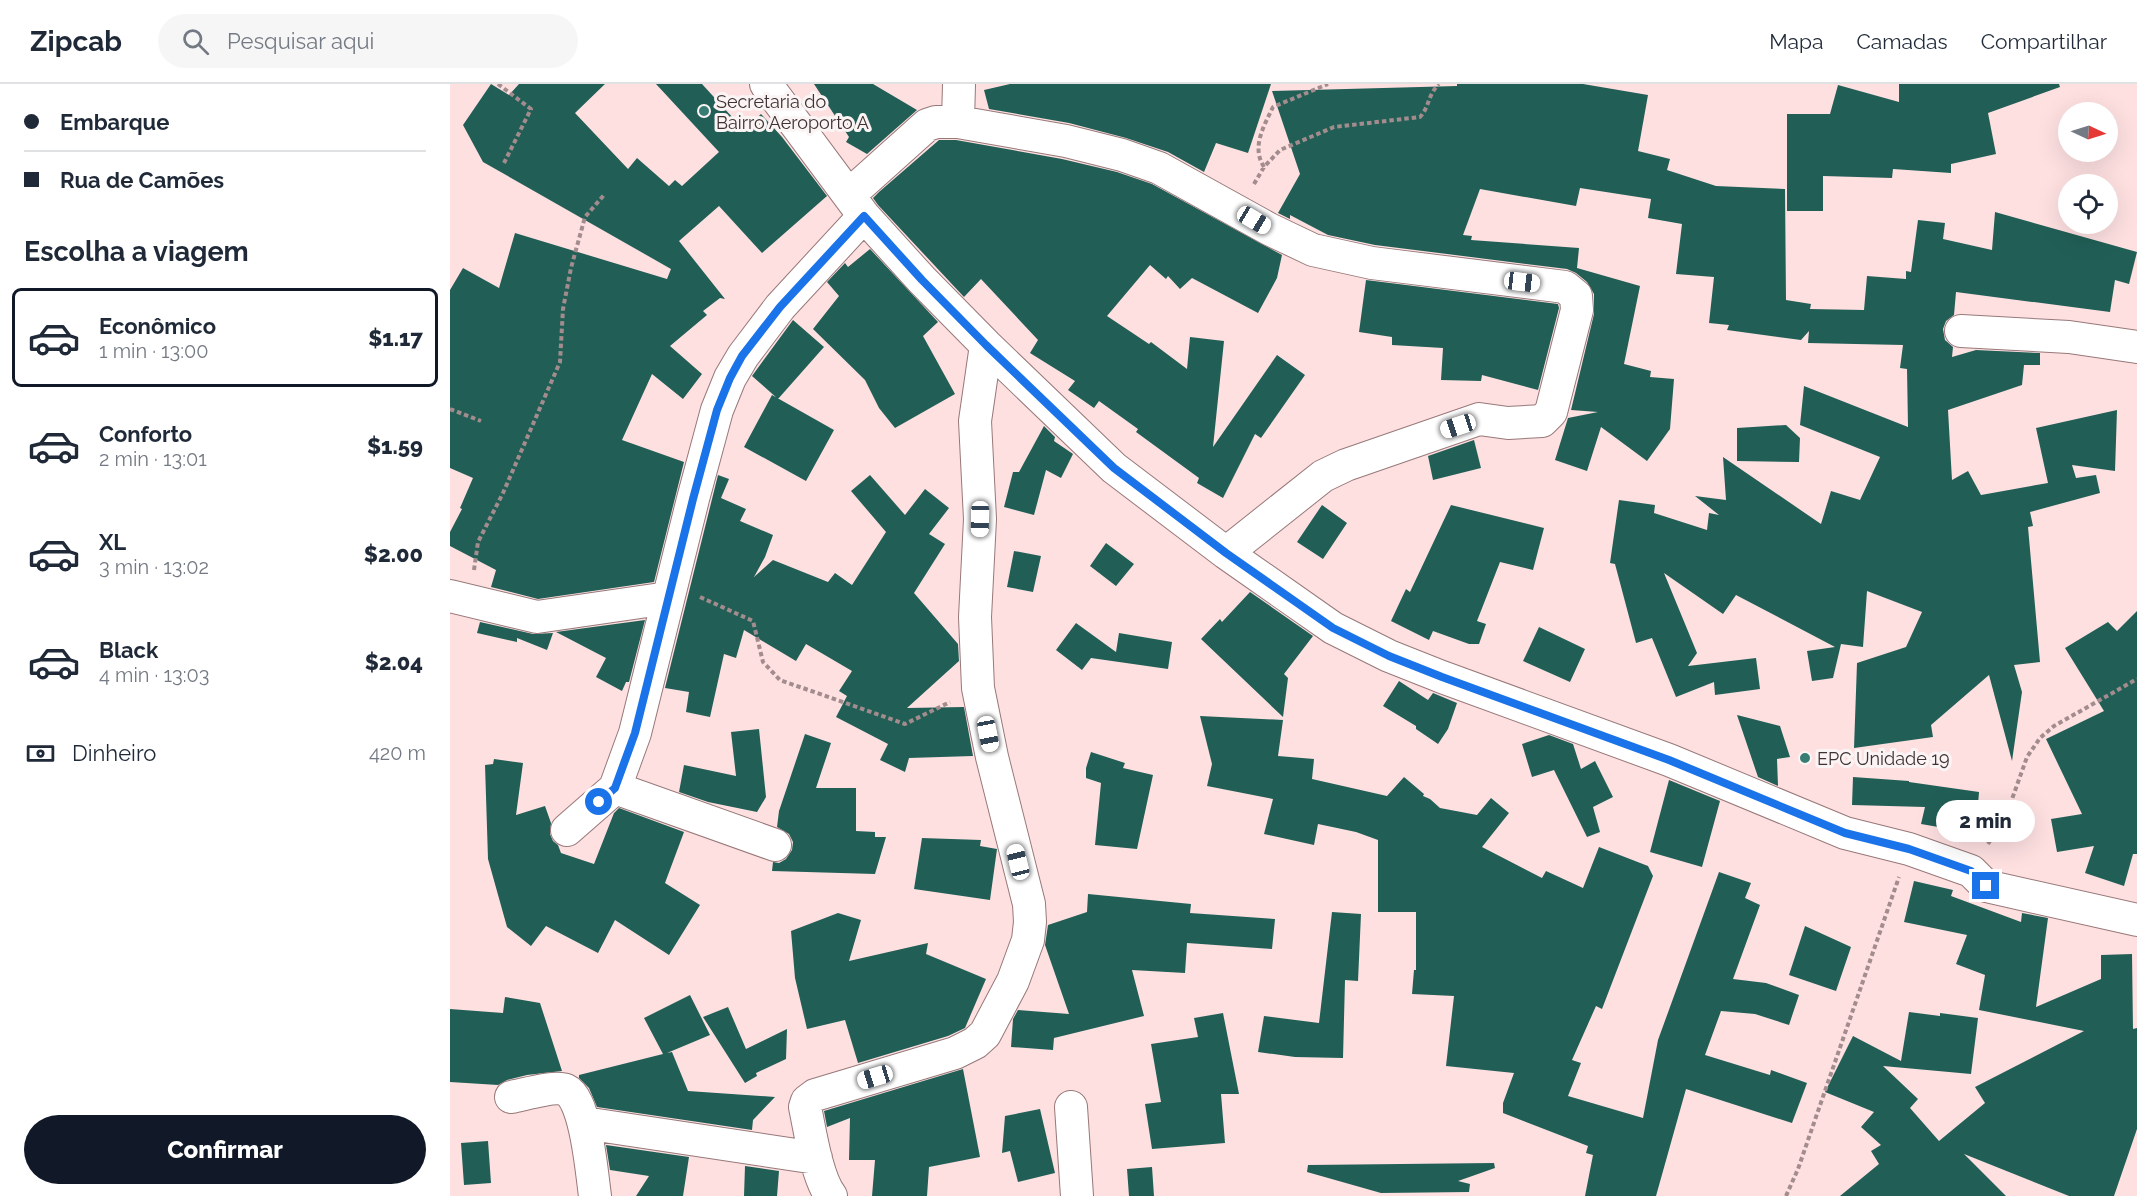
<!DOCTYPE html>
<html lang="pt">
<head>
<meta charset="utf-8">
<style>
  body { margin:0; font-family:Raleway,sans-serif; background:#f6f6f7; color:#1f2937; height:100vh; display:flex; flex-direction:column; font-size:22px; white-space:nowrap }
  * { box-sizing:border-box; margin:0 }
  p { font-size:20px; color:#747a83 }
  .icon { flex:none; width:33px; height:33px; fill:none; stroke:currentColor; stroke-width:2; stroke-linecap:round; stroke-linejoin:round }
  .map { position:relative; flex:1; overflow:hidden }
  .drawer { display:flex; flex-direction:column; background:#fff; width:450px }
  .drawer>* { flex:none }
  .banner { display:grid; align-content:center; height:132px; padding:0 24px; background:#fff }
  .needle { width:39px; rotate:94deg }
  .fabs { position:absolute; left:1608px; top:18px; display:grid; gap:12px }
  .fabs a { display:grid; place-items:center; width:60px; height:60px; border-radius:50%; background:#fff; box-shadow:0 6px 24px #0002; font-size:30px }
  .end { position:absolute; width:27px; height:27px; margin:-14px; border:8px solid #1a73e8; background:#fff; box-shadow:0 0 0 3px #fff }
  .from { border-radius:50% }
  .bubble { position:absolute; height:42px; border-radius:21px; background:#fff; box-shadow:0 6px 24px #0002; font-size:20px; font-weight:800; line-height:42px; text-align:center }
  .car { position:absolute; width:18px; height:36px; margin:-18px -9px; border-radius:8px; box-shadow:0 0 4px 2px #0007; background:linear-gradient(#fff 24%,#345 0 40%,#fff 0 76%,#345 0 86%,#fff 0) }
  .banner b { display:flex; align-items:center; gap:21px; height:57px; font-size:22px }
  .banner b+b { border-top:2px solid #e0e1e3 }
  .banner i { width:15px; height:15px; background:#1f2937 }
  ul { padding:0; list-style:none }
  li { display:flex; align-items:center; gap:18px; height:99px; margin:0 12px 9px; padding:0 12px; border:3px solid transparent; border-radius:9px }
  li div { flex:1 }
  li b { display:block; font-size:22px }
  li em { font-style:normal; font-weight:800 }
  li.current { border-color:#111827 }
  li>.icon { width:54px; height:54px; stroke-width:1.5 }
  h2 { padding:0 24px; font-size:27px; line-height:72px }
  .pay { display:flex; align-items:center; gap:15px; height:66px; padding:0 24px; font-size:22px }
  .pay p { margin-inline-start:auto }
  .primary-button { display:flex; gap:12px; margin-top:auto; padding:12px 24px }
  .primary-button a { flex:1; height:69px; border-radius:36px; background:#111827; color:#fff; font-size:24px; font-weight:800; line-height:69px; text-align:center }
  header { display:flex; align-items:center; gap:36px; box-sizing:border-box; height:84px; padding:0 30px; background:#fff; border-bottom:2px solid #e0e1e3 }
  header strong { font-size:28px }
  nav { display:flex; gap:33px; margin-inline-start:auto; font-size:21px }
  .search { width:420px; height:54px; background:#f6f6f7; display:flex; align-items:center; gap:15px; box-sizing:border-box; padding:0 21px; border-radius:33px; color:#747a83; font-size:22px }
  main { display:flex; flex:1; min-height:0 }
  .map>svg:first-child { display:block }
</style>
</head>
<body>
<header>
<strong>Zipcab</strong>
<div class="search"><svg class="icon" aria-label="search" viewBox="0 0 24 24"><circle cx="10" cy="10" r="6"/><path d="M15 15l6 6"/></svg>Pesquisar aqui</div>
<nav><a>Mapa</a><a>Camadas</a><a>Compartilhar</a></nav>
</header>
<main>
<section class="drawer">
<div class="banner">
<b><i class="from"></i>Embarque</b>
<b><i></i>Rua de Camões</b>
</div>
<h2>Escolha a viagem</h2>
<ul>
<li class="current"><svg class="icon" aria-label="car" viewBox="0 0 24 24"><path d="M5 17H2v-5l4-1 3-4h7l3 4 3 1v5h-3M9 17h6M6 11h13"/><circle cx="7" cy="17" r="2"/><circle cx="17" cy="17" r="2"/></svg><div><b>Econômico</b><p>1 min · 13:00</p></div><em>$1.17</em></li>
<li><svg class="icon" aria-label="car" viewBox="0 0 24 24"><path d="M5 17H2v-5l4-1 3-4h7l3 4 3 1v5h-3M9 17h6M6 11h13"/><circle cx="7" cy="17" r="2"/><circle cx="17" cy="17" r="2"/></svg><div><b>Conforto</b><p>2 min · 13:01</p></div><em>$1.59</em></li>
<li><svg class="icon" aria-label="car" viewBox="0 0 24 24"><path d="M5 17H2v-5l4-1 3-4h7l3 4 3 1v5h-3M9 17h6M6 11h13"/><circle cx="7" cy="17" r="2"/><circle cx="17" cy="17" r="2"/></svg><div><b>XL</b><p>3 min · 13:02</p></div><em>$2.00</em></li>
<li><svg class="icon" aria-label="car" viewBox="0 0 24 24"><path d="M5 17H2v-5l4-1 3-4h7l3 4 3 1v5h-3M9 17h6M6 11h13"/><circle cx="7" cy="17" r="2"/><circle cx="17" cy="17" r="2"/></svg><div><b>Black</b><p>4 min · 13:03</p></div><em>$2.04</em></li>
</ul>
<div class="pay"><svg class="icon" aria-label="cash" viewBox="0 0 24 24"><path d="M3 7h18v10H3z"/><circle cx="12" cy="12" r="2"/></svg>Dinheiro<p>420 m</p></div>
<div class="primary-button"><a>Confirmar</a></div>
</section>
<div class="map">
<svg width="1687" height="1112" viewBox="0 0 1687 1112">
  <rect width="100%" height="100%" fill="#fee0e1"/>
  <path fill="#215f56" d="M 41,0 L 59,11 L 69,0 L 155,0 L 125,29 L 178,85 L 187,74 L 219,102 L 225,96 L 232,102 L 269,68 L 206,0 L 252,0 L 294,46 L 311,30 L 332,53 L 377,112 L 312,169 L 269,122 L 229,157 L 275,215 L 270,214 L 253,227 L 257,231 L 220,262 L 252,290 L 233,315 L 202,290 L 172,356 L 234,378 L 204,498 L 88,515 L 41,503 L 46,486 L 0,462 L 0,448 L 12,425 L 10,424 L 23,394 L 0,384 L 0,206 L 13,184 L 49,204 L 65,149 L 217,195 L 221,185 L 33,78 L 13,41 Z
    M 364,0 L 423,0 L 467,26 L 417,70 L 396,58 L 399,53 Z
    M 560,0 L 821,0 L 798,69 L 766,59 L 754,88 L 718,68 L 676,54 L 619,39 L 539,25 L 534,6 Z
    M 1007,0 L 1133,0 L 1198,11 L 1188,67 L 1220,75 L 1217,86 L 1266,102 L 1335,105 L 1336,216 L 1361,220 L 1360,225 L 1414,226 L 1417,192 L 1456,195 L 1456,187 L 1461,188 L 1468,136 L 1495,139 L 1493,155 L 1542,166 L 1545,128 L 1687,168 L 1679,200 L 1665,196 L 1660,228 L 1506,208 L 1504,231 L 1496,237 L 1493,245 L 1495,256 L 1503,263 L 1502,273 L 1526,266 L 1590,269 L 1590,281 L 1574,281 L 1572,301 L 1498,326 L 1502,396 L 1518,387 L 1531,411 L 1598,399 L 1586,344 L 1667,326 L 1665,387 L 1622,381 L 1626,394 L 1646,391 L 1650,409 L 1580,428 L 1583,442 L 1578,443 L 1590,578 L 1564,581 L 1572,608 L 1562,677 L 1539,591 L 1481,641 L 1483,653 L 1404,664 L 1407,579 L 1456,563 L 1472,528 L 1417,507 L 1413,563 L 1391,560 L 1383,594 L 1362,597 L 1357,567 L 1385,563 L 1286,511 L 1273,530 L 1214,489 L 1247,569 L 1238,582 L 1306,574 L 1310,605 L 1265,611 L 1264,598 L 1226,613 L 1202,554 L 1186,559 L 1165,480 L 1160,479 L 1169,416 L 1205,421 L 1204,429 L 1257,446 L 1259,429 L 1269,431 L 1245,412 L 1276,416 L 1273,373 L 1371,440 L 1381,407 L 1410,416 L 1430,373 L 1350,341 L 1354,302 L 1458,343 L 1457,285 L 1450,284 L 1453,261 L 1358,259 L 1359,247 L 1351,256 L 1277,246 L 1279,241 L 1259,239 L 1264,193 L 1226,190 L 1232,140 L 1198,134 L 1201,115 L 1130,104 L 1126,122 L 1030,105 L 1013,151 L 1022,152 L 1021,156 L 1129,164 L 1127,184 L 1190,202 L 1174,280 L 1201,287 L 1200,293 L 1224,295 L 1220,345 L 1197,377 L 1151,343 L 1137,387 L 1105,376 L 1118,334 L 1148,328 L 1121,326 L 1144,230 L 1144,210 L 1137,198 L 1126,189 L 1117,185 L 925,161 L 878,151 L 840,131 L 840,135 L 828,129 L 850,90 L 822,7 L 1007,2 Z
    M 1449,0 L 1609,0 L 1610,3 L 1538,29 L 1546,70 L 1501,80 L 1501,89 L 1443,85 L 1442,94 L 1373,92 L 1373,127 L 1337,127 L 1337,30 L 1380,30 L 1388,1 L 1449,18 Z
    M 489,56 L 506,56 L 612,75 L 667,88 L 702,100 L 832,171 L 827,194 L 808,229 L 742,194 L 730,205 L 718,192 L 716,195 L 700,181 L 657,232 L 699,260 L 701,258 L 737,285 L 740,253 L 774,257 L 763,363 L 827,271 L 855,291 L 811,354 L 805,350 L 773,414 L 747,399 L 749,394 L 686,348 L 688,345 L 649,317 L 644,324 L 618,306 L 625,297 L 580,269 L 588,256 L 531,195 L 514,213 L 428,121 L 423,114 L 429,108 Z
    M 420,165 L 488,238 L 473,252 L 505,310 L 445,344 L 429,324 L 415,296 L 363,245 L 389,212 L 377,198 L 395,179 L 398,183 Z
    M 916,196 L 1108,220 L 1109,224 L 1088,306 L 1032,291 L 1031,297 L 991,296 L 993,264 L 942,261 L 942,253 L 909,248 Z
    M 343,236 L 374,263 L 328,315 L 302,292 Z
    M 322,311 L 384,346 L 356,397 L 294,363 Z
    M 1336,341 L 1350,354 L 1349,378 L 1287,377 L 1287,344 Z
    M 594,342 L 605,353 L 604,357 L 623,370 L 611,394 L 596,386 L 584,431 L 554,423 L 563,388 L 569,388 Z
    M 1024,356 L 1031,384 L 983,396 L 978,372 Z
    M 268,391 L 279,395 L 271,414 L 296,425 L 290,437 L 323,451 L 315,473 L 304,493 L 323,476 L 378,498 L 385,489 L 402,501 L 436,448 L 401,407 L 420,391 L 455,431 L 475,405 L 499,424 L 479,450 L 495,460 L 464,509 L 508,560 L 509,577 L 457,624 L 514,623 L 523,672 L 459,674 L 455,688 L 430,676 L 438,660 L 386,633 L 397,612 L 389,607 L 402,587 L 356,560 L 346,577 L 294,546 L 286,574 L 274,570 L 260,633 L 236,628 L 239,608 L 215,604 Z
    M 872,421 L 897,439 L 873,475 L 847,458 Z
    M 1001,421 L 1094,444 L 1083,486 L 1050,478 L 1027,537 L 1036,540 L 1029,560 L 1019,560 L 983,547 L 979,556 L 941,537 L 956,505 L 960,508 Z
    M 656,459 L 684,480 L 666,502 L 640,482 Z
    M 564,467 L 591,472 L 583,508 L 557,503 Z
    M 800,508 L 863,552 L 834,590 L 838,594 L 833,633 L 751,555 L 770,535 L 772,538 Z
    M 1687,527 L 1687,770 L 1683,770 L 1674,802 L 1635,789 L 1644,762 L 1607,768 L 1601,735 L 1632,730 L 1596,655 L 1654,627 L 1615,564 L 1658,538 L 1667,547 Z
    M 195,536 L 179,598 L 176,598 L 172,607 L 146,593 L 156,574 L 106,548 Z
    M 30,538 L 83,550 L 103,549 L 97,566 L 67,554 L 67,558 L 27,549 Z
    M 626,539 L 666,568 L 669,549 L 722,558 L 718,585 L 641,574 L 632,586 L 606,566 Z
    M 1089,543 L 1135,565 L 1120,598 L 1073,577 Z
    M 949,597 L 978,616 L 983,609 L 1007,619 L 998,645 L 988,660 L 966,645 L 966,642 L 933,622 Z
    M 1287,631 L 1330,642 L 1340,673 L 1327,675 L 1328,702 L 1308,693 Z
    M 750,632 L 833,636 L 828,672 L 864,675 L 862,695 L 937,712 L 954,693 L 974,710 L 973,712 L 980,715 L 990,724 L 1027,731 L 1041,714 L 1059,729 L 1032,763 L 1092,794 L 1096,787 L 1133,804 L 1149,763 L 1198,782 L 1203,792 L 1152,925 L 1146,922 L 1122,976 L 1131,979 L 1118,1012 L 1193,1034 L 1208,956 L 1269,788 L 1301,799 L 1295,814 L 1310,821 L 1283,895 L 1316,899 L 1349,911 L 1339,941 L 1305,930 L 1271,927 L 1255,971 L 1320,991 L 1321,986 L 1357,999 L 1342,1039 L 1236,1005 L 1206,1112 L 1135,1112 L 1143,1071 L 1136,1069 L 1138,1062 L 1053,1029 L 1053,1019 L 1064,989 L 996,982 L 1004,912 L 962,910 L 964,886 L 966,886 L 966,828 L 928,828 L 928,756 L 906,748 L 868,740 L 864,761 L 814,750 L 823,715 L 757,702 L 762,680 Z
    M 309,645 L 316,713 L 307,728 L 258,718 L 229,708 L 234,681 L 286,692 L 281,648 Z
    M 355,650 L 381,659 L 366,704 L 406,704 L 406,747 L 425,748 L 425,753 L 436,753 L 425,790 L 322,787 L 323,778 L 329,779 L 336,775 L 342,766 L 343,758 L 339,750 L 327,743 L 329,727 Z
    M 1099,651 L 1123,660 L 1131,685 L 1145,677 L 1163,713 L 1143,723 L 1150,748 L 1137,753 L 1104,686 L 1082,693 L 1072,660 Z
    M 641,668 L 675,679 L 673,684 L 703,691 L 687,765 L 645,761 L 651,699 L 636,694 L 636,684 Z
    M 44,675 L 73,679 L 66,731 L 95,722 L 101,739 L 100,750 L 103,757 L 108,761 L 111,769 L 144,780 L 164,729 L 169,724 L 234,748 L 215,799 L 250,821 L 219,871 L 165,836 L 148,869 L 96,842 L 81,862 L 57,843 L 38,775 L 35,681 L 43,680 Z
    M 1403,693 L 1459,697 L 1459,698 L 1529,708 L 1526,746 L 1500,743 L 1500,745 L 1471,740 L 1475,723 L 1402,721 Z
    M 1219,696 L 1270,717 L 1252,783 L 1200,768 Z
    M 472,754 L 531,756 L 530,762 L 547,765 L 540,816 L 464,805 Z
    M 1464,797 L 1503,806 L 1501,812 L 1571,838 L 1572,829 L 1598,834 L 1586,923 L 1651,895 L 1651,871 L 1682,870 L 1683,945 L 1687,944 L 1687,1045 L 1664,1112 L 1619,1112 L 1514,1070 L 1556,1112 L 1390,1112 L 1429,1080 L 1421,1067 L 1431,1061 L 1411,1043 L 1424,1028 L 1375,1008 L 1403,952 L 1451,977 L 1459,928 L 1490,932 L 1490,929 L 1528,934 L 1521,990 L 1433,982 L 1468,1015 L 1460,1024 L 1489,1057 L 1535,1019 L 1525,1003 L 1634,947 L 1529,926 L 1535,891 L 1506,880 L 1517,851 L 1454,838 Z
    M 638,810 L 741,820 L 740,829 L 825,835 L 822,865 L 737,859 L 735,889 L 682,886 L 694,932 L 604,954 L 603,966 L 561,963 L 563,935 L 568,926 L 619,930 L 595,861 L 598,841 L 637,828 Z
    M 882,828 L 911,830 L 908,897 L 895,896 L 893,974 L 845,973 L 808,968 L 814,932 L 869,939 Z
    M 388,829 L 411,836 L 399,877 L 478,859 L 476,870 L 536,895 L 515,944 L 498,952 L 408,979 L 395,936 L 357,945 L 345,894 L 341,847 Z
    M 1355,842 L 1401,863 L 1386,907 L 1339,891 Z
    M 240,911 L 260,951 L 217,969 L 222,968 L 238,1007 L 325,1013 L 303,1036 L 302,1046 L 147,1023 L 139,1004 L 129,994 L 129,991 L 213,970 L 194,934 Z
    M 55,913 L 90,919 L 112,987 L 77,991 L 57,996 L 48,1001 L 0,998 L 0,925 L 53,929 Z
    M 278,923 L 296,965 L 337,945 L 336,975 L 306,989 L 307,992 L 295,999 L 253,933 Z
    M 773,929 L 789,1010 L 771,1010 L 775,1059 L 702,1065 L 695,1020 L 711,1018 L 701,960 L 748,953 L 744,934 Z
    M 513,985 L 530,1073 L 479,1083 L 477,1112 L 422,1112 L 425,1076 L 399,1076 L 400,1034 L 377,1043 L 374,1027 Z
    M 590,1025 L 605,1089 L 568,1098 L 560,1067 L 552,1069 L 555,1032 Z
    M 38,1057 L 41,1099 L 14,1101 L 11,1059 Z
    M 156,1061 L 239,1073 L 233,1112 L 186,1112 L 199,1092 L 160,1086 Z
    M 1044,1079 L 1045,1084 L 1008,1097 L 1020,1100 L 1019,1108 L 931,1109 L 857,1088 L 858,1081 Z
    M 295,1082 L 329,1087 L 327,1112 L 294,1112 Z
    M 702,1083 L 704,1112 L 679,1112 L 677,1085 Z"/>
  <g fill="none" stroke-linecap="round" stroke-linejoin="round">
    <g stroke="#987879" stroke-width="34">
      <path id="street" d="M 316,0 L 414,132 L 472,196 L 536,261 L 664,384 L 776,469 L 883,544 L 939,572 L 992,593 L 1219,676 L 1395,749 L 1459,765 L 1521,787 L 1536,802 L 1687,836
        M 508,38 L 509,0
        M 399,111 L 477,41 L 486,38 L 508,38 L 616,57 L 672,71 L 709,84 L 819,145 L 863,166 L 922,179 L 1115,203 L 1126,212 L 1127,226 L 1101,328 L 1092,337 L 1058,339 L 1029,335 L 896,381 L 873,392 L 776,469
        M 1511,247 L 1619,253 L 1687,263
        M 0,512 L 87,533 L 218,514
        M 165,704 L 325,761
        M 117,746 L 165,704 L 185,649 L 243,415 L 267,326 L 280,294 L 293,272 L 330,223 L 414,132
        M 61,1013 C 73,1011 105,1001 116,1006 C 136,1015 142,1091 145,1112
        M 621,1023 L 627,1112
        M 134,1039 L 366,1074
        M 381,1112 C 367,1094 360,1047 355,1023 L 357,1017 L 365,1011 L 505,969 L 525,959 L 535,950 L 563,897 L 578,856 L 580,838 L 579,820 L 542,673 L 528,604 L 525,533 L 530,435 L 525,337 L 536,261"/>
    </g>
    <path stroke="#a38c8d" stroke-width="4" stroke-dasharray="4.5 3" stroke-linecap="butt" d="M 48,0 L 81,25 L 54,79
      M 814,83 C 801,63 814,42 823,23 L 878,0
      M 804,100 L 814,83 L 830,66 L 884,43 L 970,33 C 980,22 977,12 989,0
      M 0,325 L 31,337
      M 24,486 L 28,458 L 53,409 L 110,278 L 113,225 L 121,184 L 135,133 L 154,111
      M 250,513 L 303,537 L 313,578 L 330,596 L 455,640 L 500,618
      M 1538,760 L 1556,732 L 1577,673 L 1590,654 L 1604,642 L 1687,595
      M 1336,1112 L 1348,1085 L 1449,793"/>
    <use href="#street" stroke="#fff" stroke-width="32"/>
  </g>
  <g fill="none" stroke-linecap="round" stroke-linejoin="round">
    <path stroke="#1a73e8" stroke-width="8" d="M 149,718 L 165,704 L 185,649 L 243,415 L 267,326 L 280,294 L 292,272 L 330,223 L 414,132 L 472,196 L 536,261 L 664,384 L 776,469 L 883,544 L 939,572 L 992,593 L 1219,676 L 1395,749 L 1459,765 L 1521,787 L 1536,802"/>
  </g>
  <g fill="#387d73" stroke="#fbf4f4" stroke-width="2">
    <circle cx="254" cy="27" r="6"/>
    <circle cx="1355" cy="674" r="6"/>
  </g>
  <g text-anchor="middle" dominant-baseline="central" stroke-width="6" stroke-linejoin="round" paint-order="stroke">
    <g font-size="18" fill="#403232" stroke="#fbf4f4" text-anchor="start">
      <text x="266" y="17">Secretaria do<tspan x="266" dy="21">Bairro Aeroporto A</tspan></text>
      <text x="1367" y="674">EPC Unidade 19</text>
    </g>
  </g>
</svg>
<div class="fabs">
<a><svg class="needle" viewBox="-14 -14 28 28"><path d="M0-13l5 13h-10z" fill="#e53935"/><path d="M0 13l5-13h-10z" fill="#747a83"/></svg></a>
<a><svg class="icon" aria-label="locate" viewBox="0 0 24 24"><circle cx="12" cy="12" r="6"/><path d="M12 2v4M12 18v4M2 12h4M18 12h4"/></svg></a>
</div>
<i class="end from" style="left:149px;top:718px"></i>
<i class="end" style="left:1536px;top:802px"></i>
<div class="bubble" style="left:1486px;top:716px;width:99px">2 min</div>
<i class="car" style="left:804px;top:136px;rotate:121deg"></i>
<i class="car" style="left:1072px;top:198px;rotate:97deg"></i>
<i class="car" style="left:1008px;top:342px;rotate:252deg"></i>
<i class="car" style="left:530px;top:435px;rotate:181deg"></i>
<i class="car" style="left:538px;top:650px;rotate:169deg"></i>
<i class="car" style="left:568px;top:778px;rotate:346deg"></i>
<i class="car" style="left:425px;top:993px;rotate:253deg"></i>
</div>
</main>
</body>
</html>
